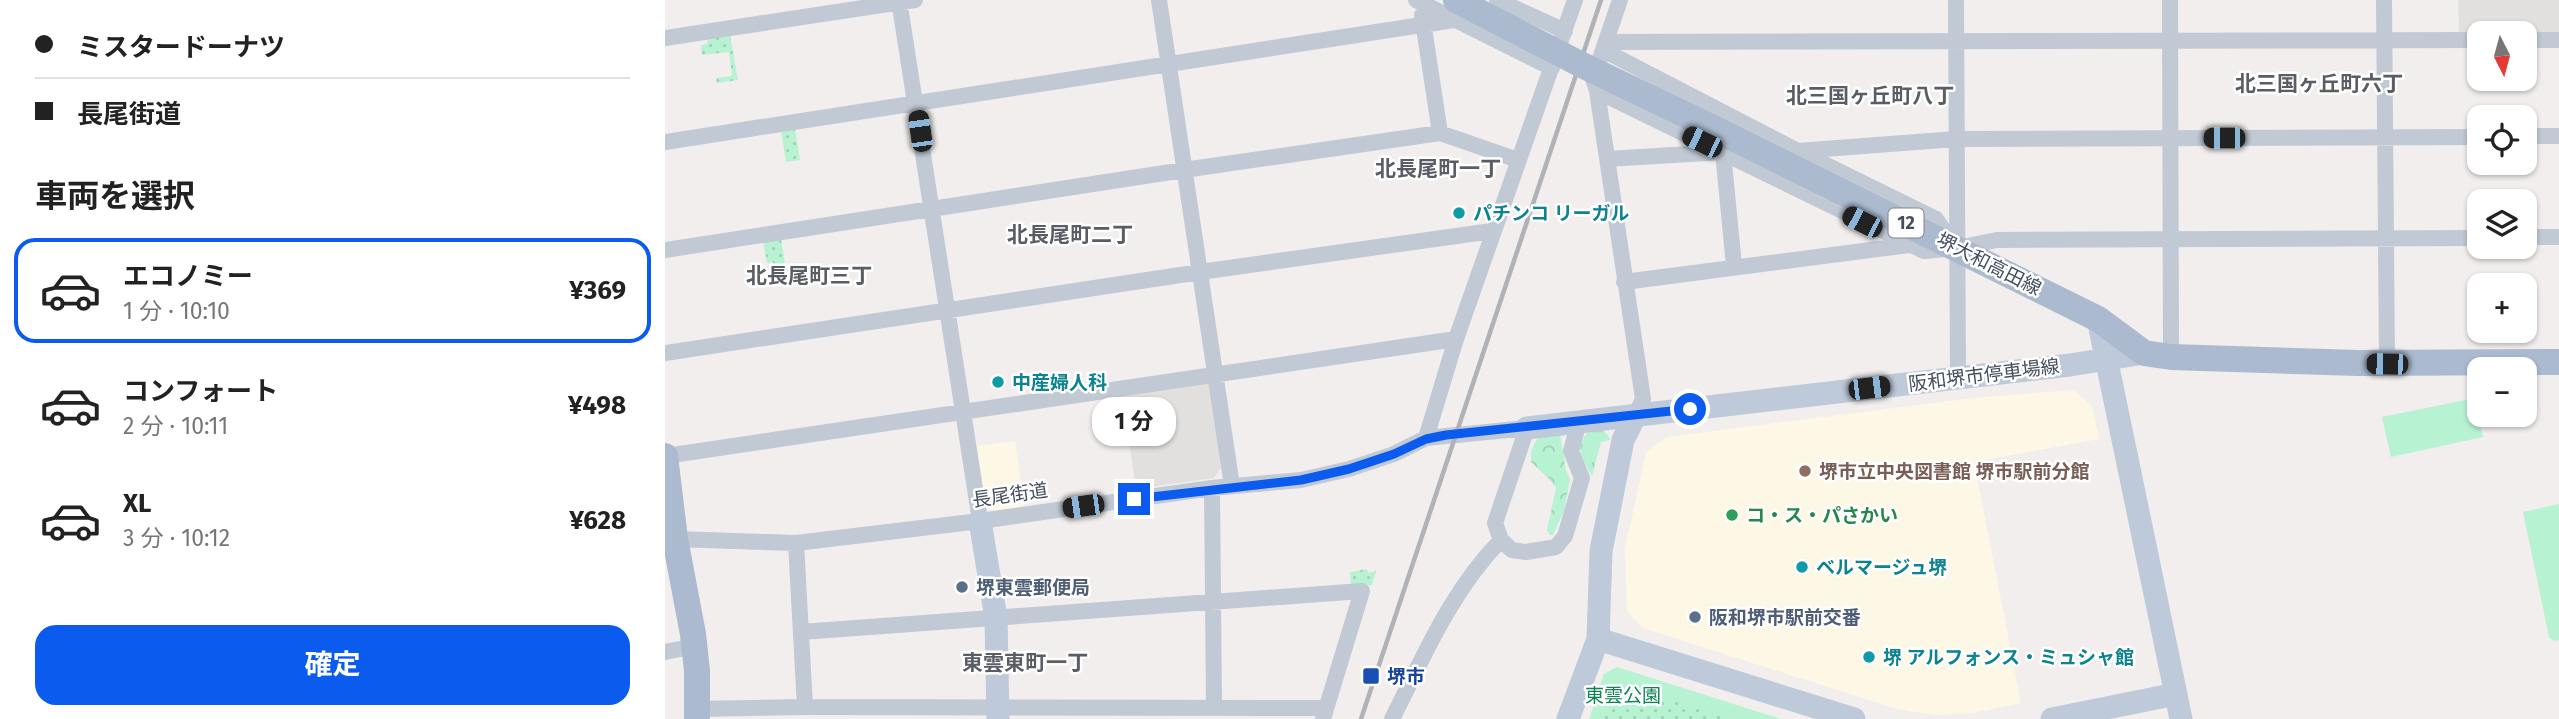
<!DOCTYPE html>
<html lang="ja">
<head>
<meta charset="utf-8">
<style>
  body { margin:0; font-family:"Fira Sans","Noto Sans JP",sans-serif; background:#f6f6f6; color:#222; height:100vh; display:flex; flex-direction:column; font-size:26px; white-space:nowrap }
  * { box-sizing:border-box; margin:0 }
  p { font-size:23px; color:#767676 }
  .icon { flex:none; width:38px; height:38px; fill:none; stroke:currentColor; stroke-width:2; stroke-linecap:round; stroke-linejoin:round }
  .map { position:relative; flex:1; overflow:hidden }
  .drawer { display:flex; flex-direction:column; background:#fff; width:665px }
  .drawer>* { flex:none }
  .banner { display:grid; align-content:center; height:154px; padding:0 35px; background:#fff }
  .needle { width:46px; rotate:174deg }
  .buttons { position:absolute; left:1802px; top:21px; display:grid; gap:14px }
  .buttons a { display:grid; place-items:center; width:70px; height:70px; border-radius:14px; background:#fff; box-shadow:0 2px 5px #0004; font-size:35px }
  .end { position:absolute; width:32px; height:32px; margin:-16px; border:9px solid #0a5bee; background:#fff; box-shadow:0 0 0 4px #fff }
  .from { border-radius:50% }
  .bubble { position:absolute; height:49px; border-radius:21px; background:#fff; box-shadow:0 2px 5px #0004; font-size:23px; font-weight:700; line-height:49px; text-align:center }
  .car { position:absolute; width:21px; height:42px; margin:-21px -10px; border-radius:9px; box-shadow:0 0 5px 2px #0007; background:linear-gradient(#222 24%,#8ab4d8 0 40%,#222 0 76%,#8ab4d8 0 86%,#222 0) }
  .banner b { display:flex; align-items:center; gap:24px; height:66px; font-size:26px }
  .banner b+b { border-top:2px solid #e0e0e0 }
  .banner i { width:18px; height:18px; background:#222 }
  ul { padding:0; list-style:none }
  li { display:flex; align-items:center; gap:21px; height:105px; margin:0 14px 10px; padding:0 21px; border:4px solid transparent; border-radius:21px }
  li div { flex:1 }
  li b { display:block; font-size:26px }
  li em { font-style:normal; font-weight:700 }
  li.current { border-color:#0a5bee }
  li>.icon { width:63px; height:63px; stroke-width:1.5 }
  h2 { padding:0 35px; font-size:32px; line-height:84px }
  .cta { display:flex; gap:14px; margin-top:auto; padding:14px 35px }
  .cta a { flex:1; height:80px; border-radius:21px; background:#0a5bee; color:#fff; font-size:28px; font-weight:700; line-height:80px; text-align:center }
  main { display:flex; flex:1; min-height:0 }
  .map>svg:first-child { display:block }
</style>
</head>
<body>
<main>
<section class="drawer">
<div class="banner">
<b><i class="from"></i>ミスタードーナツ</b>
<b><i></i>長尾街道</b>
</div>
<h2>車両を選択</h2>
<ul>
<li class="current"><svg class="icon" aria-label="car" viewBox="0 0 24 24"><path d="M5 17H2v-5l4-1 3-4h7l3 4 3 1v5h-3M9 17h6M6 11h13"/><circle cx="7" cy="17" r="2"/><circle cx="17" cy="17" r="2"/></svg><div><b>エコノミー</b><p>1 分 · 10:10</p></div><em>¥369</em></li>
<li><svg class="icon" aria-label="car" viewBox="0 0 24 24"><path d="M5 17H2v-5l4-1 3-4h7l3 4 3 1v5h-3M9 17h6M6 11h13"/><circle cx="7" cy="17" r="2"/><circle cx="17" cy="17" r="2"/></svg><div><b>コンフォート</b><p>2 分 · 10:11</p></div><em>¥498</em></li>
<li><svg class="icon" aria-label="car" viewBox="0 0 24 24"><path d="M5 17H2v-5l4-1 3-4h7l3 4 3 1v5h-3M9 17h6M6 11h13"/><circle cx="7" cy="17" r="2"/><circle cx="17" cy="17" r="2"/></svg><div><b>XL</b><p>3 分 · 10:12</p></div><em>¥628</em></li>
</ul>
<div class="cta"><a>確定</a></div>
</section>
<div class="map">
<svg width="1894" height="719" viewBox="0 0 1894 719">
  <defs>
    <pattern id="grass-tufts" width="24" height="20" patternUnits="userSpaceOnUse" patternTransform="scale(1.75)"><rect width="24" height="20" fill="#b7f2d3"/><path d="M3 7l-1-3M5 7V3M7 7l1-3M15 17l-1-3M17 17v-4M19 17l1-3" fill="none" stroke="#9fd1b8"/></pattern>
    <pattern id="forest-crowns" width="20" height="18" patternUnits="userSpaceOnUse" patternTransform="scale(1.75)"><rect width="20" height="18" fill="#b7f2d3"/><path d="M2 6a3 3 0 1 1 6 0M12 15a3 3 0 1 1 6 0" fill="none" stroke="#9fd1b8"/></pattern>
    <pattern id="garden-dots" width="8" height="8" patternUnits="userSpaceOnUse" patternTransform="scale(1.75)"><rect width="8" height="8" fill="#b7f2d3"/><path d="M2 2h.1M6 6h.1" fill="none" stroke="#9fd1b8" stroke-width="1.8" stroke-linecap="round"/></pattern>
  </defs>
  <rect width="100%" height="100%" fill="#f1eeed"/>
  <path fill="#fdf8e5" d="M 1409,390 L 1427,406 L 1434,439 L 1309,462 L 1356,703 L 1308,713 L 1271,715 L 1232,709 L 978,628 L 962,611 L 960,549 L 981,453 L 1001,437 L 1309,398 Z
    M 350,441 L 359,506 L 327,511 L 320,506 L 312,446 Z"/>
  <path fill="#e2dfdf" d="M 1793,0 L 1894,0 L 1894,32 L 1794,32 Z
    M 545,381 L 557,466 L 549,478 L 471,489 L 457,394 Z"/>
  <path fill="url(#grass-tufts)" d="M 936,429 L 943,435 L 945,440 L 936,442 L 927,476 C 917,458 909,448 924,431 Z"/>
  <path fill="url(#forest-crowns)" d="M 895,434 L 901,470 L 905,480 L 899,511 L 888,535 L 885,535 L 882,530 L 891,488 L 886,481 L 866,462 L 866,452 L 871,440 L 880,435 Z"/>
  <path fill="#b7f2d3" d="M 1810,398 L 1818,437 L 1726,457 L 1717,417 Z
    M 1894,504 L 1894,640 L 1889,641 L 1884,637 L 1858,512 Z
    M 952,667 L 1116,719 L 924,719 L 939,674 Z"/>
  <path fill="url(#garden-dots)" d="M 65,35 L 73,80 L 52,83 L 51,78 L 67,76 L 64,52 L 37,55 L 36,45 L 43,44 L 42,39 Z
    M 130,129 L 135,160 L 121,162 L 116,131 Z
    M 116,239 L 121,271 L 110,273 L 108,262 L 102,263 L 98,241 Z
    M 702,569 L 703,573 L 711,571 L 707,585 L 686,587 L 685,572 Z
    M 969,688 L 1055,715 L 1055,719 L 939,719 L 944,704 L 954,704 L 965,699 Z"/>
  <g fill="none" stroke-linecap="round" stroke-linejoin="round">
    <path stroke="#c0c9d4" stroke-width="16" d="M 234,0 L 315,521
      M 494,0 L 567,486
      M 751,0 L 887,68
      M 832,0 L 900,31
      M 955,0 L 928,79 L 932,91 L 978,399 L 970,416
      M 1291,0 L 1293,377
      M 1505,0 L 1506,357
      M 1719,0 L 1722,364
      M 757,15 L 775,133
      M 0,38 L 250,0
      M 1860,40 L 1894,40
      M 941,42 L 1815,40
      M 938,50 L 1133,151 L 1271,219 L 1288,243
      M 932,91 L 1259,251 L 1292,248 L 1332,240 L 1815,238
      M 1860,136 L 1894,136
      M 0,142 L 789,20
      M 1133,151 L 1291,139 L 1815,137
      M 942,159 L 1058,152 L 1069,266
      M 1860,237 L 1894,237
      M 0,250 L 519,170 L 775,133 L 853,160
      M 959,282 L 1244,245
      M 0,353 L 535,272 L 827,231
      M 761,438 L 791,339 L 910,0
      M 0,456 L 791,339
      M 547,488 L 549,708
      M 10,539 L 131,543 L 315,521 L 547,488 L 636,480 L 684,469 L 729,454 L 761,438 L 862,428 L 830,523 L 836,540 L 847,550 L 861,552 L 891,547 L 900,536 L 917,478 L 906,451 L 914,422
      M 131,543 L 140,707
      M 136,632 L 697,591 L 658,719
      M 0,652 L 30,646
      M 32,709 L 140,707 L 661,708
      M 727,719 C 759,656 786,591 836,540"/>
    <path stroke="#bec9d9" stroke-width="23" d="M 1433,319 L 1516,719
      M 862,428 L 1405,365 L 1479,353
      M 315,521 L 331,618 L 333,719
      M 933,639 L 1189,719
      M 903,719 L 933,639 L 936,551 L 958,440 L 970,416
      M 1387,719 L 1511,694"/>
    <path stroke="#abbacf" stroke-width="26" d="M 1048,128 L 1433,319 L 1479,353 L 1506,357 L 1693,363 L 1894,362
      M 0,456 L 10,539 L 28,634 L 32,671 L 32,719"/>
    <path stroke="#afb2b9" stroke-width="4.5" d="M 696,719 L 936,0"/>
    <path stroke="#abbacf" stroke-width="26" d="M 791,0 L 917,65 L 1048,128"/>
  </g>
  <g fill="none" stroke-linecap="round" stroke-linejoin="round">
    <path stroke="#0a5bee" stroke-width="9" d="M 469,499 L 636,480 L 684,469 L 729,454 L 761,439 L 781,435 L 1025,409"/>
  </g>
  <g fill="#0f9aa8" stroke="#fff" stroke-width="2.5">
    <circle cx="794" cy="213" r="7"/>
    <circle cx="333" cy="382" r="7"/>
    <circle cx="1137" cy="567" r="7"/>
    <circle cx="1204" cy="657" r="7"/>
  </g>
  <circle fill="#8d6e63" stroke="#fff" stroke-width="2.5" cx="1140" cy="471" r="7"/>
  <circle fill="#2e9e5b" stroke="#fff" stroke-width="2.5" cx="1067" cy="515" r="7"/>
  <g fill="#5c6f8a" stroke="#fff" stroke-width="2.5">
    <circle cx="297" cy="587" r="7"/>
    <circle cx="1030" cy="617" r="7"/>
  </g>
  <rect fill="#1a4fb4" stroke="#fff" stroke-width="2.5" x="697" y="667" width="18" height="18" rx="3.5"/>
  <g text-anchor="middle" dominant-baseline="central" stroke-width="5" stroke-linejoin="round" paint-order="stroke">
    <rect fill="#fff" stroke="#7c848e" stroke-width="2" x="1223.5" y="208.5" width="35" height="29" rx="5"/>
    <g font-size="18" font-weight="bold" fill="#444f5d">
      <text x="1241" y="223">12</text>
    </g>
    <g font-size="19" font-weight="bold" fill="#0d838f" stroke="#fff" text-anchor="start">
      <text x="808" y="213">パチンコ リーガル</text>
      <text x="347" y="382">中産婦人科</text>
      <text x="1151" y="567">ベルマージュ堺</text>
      <text x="1218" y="657">堺 アルフォンス・ミュシャ館</text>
    </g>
    <g font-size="19" fill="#444f5d" stroke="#fff">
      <text transform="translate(1324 264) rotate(27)">堺大和高田線</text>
      <text transform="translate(1319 375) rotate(-7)">阪和堺市停車場線</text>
      <text transform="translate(345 495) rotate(-8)">長尾街道</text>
    </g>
    <g font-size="19" font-weight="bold" fill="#785e54" stroke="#fff" text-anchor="start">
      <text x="1154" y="471">堺市立中央図書館 堺市駅前分館</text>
    </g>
    <g font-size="19" font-weight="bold" fill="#27864d" stroke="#fff" text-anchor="start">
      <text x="1081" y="515">コ・ス・パさかい</text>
    </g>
    <g font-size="19" font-weight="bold" fill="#4e5e75" stroke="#fff" text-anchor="start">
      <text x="311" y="587">堺東雲郵便局</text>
      <text x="1044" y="617">阪和堺市駅前交番</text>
    </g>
    <g font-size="19" font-weight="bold" fill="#164399" stroke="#fff" text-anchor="start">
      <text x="722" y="676">堺市</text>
    </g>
    <g font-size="19" fill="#0f8453" stroke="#fff">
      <text x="958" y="695">東雲公園</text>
    </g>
    <g font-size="21" font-weight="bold" fill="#5a5d63" stroke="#fff">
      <text x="1654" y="84">北三国ヶ丘町六丁</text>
      <text x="1205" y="96">北三国ヶ丘町八丁</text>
      <text x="773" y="169">北長尾町一丁</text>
      <text x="405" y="235">北長尾町二丁</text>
      <text x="144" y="276">北長尾町三丁</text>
      <text x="360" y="663">東雲東町一丁</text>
    </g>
  </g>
</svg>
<div class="buttons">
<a><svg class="needle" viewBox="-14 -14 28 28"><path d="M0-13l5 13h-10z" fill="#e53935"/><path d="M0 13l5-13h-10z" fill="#767676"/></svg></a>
<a><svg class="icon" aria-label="locate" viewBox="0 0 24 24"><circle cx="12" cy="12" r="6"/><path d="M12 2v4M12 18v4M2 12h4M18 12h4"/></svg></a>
<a><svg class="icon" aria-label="layers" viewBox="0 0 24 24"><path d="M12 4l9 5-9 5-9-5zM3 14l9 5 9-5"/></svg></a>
<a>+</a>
<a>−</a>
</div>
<i class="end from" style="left:1025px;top:409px"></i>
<i class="end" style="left:469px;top:499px"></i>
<div class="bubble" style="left:427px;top:397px;width:84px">1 分</div>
<i class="car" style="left:255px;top:131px;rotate:352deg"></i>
<i class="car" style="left:1559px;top:138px;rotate:270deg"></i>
<i class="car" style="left:1037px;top:142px;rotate:296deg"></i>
<i class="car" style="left:1197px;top:222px;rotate:297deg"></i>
<i class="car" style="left:1722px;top:364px;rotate:271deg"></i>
<i class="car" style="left:1204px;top:388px;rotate:83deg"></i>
<i class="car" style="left:418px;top:506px;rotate:262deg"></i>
</div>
</main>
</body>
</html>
